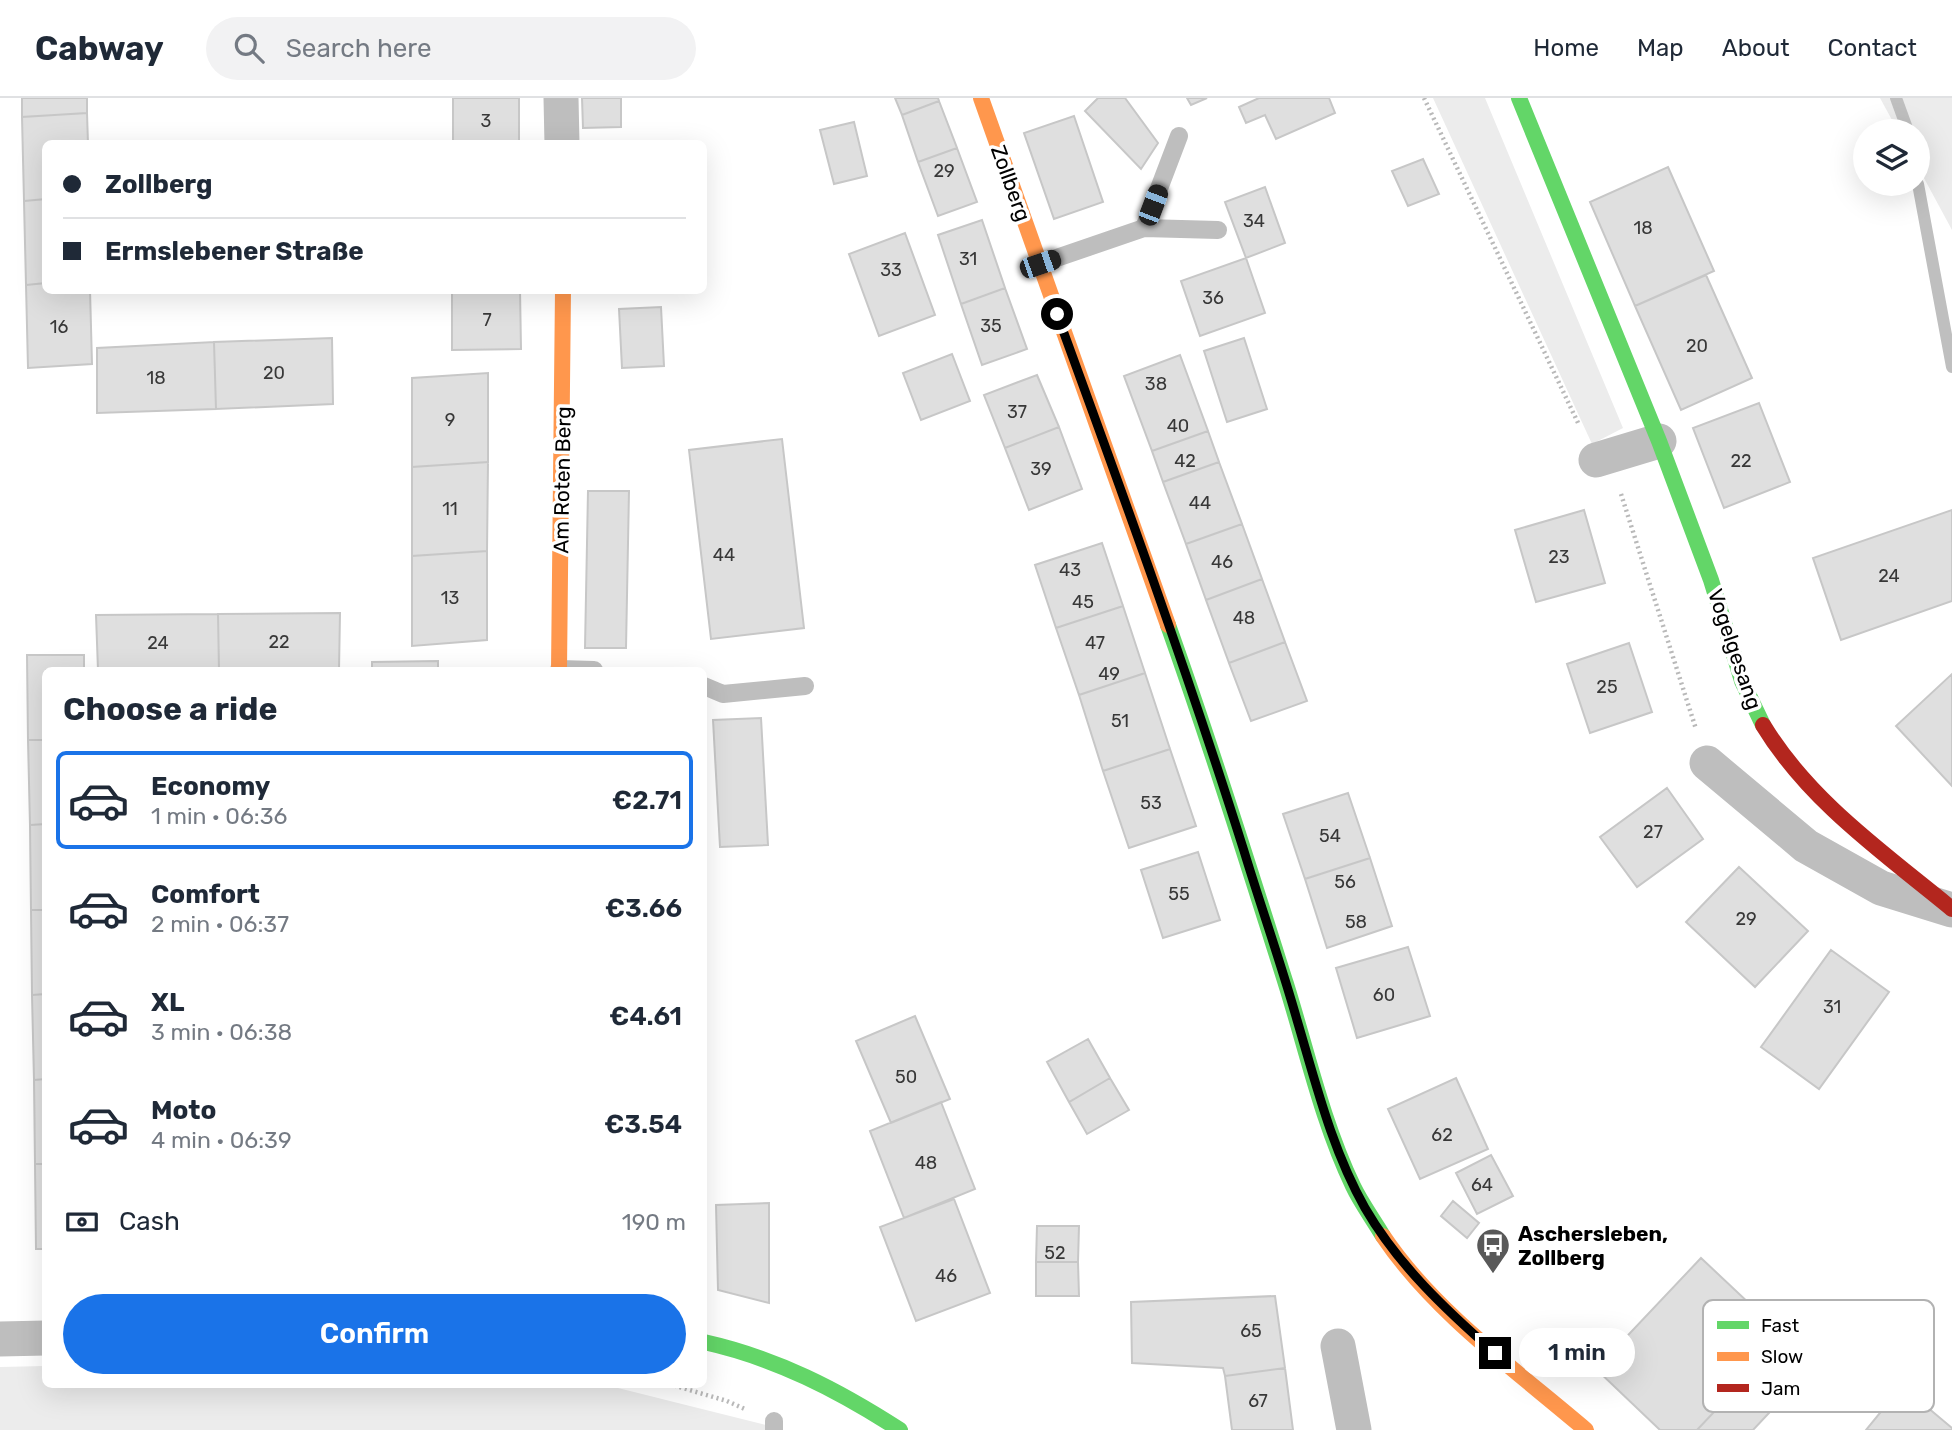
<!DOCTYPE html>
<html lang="en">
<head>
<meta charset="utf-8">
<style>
  body { margin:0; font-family:Rubik,sans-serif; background:#f2f2f3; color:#1f2937; height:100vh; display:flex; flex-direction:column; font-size:26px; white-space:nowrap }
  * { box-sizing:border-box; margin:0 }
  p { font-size:23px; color:#747a83 }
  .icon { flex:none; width:38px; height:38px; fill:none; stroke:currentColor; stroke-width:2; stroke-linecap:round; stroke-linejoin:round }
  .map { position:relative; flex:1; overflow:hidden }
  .details { position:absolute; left:42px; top:569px; width:665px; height:721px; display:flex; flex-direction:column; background:#fff; border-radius:10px; box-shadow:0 7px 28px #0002 }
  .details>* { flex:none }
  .banner { position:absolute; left:42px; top:42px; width:665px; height:154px; border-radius:10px; box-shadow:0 7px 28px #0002; display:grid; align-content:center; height:154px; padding:0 21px; background:#fff }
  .controls { position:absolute; left:1853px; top:21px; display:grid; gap:14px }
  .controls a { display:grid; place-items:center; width:77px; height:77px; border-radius:50%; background:#fff; box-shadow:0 7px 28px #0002; font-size:35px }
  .end { position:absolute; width:32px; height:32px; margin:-16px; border:9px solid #000; background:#fff; box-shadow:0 0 0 4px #fff }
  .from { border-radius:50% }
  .bubble { position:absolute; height:49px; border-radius:24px; background:#fff; box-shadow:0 7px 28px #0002; font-size:23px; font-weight:600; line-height:49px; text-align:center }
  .car { position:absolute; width:21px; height:42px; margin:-21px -10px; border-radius:9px; box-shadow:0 0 5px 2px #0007; background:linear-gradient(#222 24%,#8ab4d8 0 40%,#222 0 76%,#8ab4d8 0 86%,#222 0) }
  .banner b { display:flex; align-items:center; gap:24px; height:66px; font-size:26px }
  .banner b+b { border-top:2px solid #e0e1e3 }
  .banner i { width:18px; height:18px; background:#1f2937 }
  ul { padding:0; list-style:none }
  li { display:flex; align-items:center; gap:21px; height:98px; margin:0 14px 10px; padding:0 7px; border:4px solid transparent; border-radius:10px }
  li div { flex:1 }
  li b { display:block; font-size:26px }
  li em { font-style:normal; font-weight:600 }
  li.selected { border-color:#1a73e8 }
  li>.icon { width:63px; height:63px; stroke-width:1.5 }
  h2 { padding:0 21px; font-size:32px; line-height:84px }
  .pay { display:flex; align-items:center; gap:18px; height:77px; padding:0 21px; font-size:26px }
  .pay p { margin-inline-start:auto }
  .primary-button { display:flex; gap:14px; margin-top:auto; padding:14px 21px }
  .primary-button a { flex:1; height:80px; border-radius:42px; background:#1a73e8; color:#fff; font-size:28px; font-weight:600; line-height:80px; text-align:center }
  header { display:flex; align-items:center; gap:42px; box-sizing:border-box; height:98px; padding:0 35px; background:#fff; border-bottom:2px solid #e0e1e3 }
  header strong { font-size:33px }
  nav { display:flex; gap:38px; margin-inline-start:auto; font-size:24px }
  .search { width:490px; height:63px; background:#f2f2f3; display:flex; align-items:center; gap:18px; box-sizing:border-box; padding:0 24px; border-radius:38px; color:#747a83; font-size:26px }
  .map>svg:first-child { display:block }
</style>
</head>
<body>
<header>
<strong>Cabway</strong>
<div class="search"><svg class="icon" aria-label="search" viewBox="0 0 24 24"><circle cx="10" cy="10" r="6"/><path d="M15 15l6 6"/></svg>Search here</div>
<nav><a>Home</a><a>Map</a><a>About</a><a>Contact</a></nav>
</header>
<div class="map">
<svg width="1952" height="1332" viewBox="0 0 1952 1332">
  <rect width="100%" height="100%" fill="#fff"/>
  <path fill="#ececec" d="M 1433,0 L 1485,0 L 1623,330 L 1592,346 Z
    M 1880,0 L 1952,0 L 1952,132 L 1918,69 L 1918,33 L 1898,33 Z
    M 45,1268 L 46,1286 L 602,1286 L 766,1327 L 773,1332 L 0,1332 L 0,1269 Z"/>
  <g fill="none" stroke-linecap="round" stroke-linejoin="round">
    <path stroke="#bfbfbf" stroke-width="12" d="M 1896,0 L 1908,33
      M 1918,86 L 1952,269"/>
  </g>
  <path fill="#dfdfdf" stroke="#c7c7c7" stroke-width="2" d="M 22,0 L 87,0 L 87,15 L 22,19 Z
    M 453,0 L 519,0 L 519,46 L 453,46 Z
    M 582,0 L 621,0 L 621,29 L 583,30 Z
    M 895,0 L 938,0 L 939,3 L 902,17 Z
    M 1098,0 L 1125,0 L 1158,45 L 1141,71 L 1085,13 Z
    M 1187,0 L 1207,0 L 1191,7 Z
    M 1259,0 L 1329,0 L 1335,15 L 1276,41 L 1265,17 L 1246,25 L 1239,9 Z
    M 939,3 L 957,50 L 918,64 L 902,17 Z
    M 87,15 L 88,46 L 46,46 L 46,101 L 24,103 L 22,19 Z
    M 1074,18 L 1103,104 L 1054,121 L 1024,35 Z
    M 854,24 L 867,78 L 834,86 L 820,32 Z
    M 957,50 L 977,104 L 938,118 L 918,64 Z
    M 1423,61 L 1439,96 L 1408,108 L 1392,73 Z
    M 1668,69 L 1714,173 L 1635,208 L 1590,104 Z
    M 1265,89 L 1285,145 L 1246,160 L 1225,104 Z
    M 46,101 L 46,185 L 26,187 L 24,103 Z
    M 982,122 L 1005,190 L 961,206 L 938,137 Z
    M 905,135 L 935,217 L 879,238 L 849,156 Z
    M 1246,160 L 1265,215 L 1200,238 L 1181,183 Z
    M 1706,177 L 1752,280 L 1681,312 L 1635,208 Z
    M 46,185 L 46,192 L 90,192 L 92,266 L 28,270 L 26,187 Z
    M 1005,190 L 1027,251 L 982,267 L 961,206 Z
    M 452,192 L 520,192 L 521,251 L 452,252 Z
    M 661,209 L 664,268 L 622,270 L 619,211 Z
    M 332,240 L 333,306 L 216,311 L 214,244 Z
    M 1244,240 L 1267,311 L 1227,324 L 1204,253 Z
    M 214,244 L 216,311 L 97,315 L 97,250 Z
    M 952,256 L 970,303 L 921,322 L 903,275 Z
    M 1180,257 L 1208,333 L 1152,353 L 1124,278 Z
    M 488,275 L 488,364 L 412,369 L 412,280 Z
    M 1037,277 L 1059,329 L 1005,350 L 984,297 Z
    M 1759,305 L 1790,384 L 1724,410 L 1693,330 Z
    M 1059,329 L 1082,391 L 1029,412 L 1005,350 Z
    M 1208,333 L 1219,364 L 1163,384 L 1152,353 Z
    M 782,341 L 804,530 L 711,541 L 689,352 Z
    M 488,364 L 487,453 L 412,458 L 412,369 Z
    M 1219,364 L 1242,426 L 1186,446 L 1163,384 Z
    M 588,393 L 629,393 L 626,550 L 585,550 Z
    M 1584,412 L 1605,485 L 1536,504 L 1515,432 Z
    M 1952,412 L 1952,503 L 1841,542 L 1813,460 Z
    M 1242,426 L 1262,481 L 1206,502 L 1186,446 Z
    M 1102,445 L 1123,508 L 1056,530 L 1035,467 Z
    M 487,453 L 487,542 L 412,548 L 412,458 Z
    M 1262,481 L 1285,544 L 1229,565 L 1206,502 Z
    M 1123,508 L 1145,575 L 1079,597 L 1056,530 Z
    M 340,515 L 339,572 L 219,572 L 218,516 Z
    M 218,516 L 219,572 L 98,572 L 96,517 Z
    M 1285,544 L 1307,603 L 1251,623 L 1229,565 Z
    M 1629,545 L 1652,614 L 1590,635 L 1567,566 Z
    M 27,557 L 84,557 L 84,572 L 46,572 L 46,642 L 28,642 Z
    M 438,563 L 438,572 L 372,572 L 372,564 Z
    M 1145,575 L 1170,651 L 1103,673 L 1079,597 Z
    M 1952,576 L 1952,688 L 1896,628 Z
    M 761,620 L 768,747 L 720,749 L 713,622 Z
    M 28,642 L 46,642 L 46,726 L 30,727 Z
    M 1170,651 L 1196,728 L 1129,750 L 1103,673 Z
    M 1667,690 L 1703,741 L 1637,789 L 1600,739 Z
    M 1348,695 L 1370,760 L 1305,781 L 1283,716 Z
    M 46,726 L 46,812 L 31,812 L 30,727 Z
    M 1198,754 L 1220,822 L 1163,840 L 1141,772 Z
    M 1370,760 L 1392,828 L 1327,850 L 1305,781 Z
    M 1739,769 L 1808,833 L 1755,889 L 1686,824 Z
    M 31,812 L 46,812 L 46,896 L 32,897 Z
    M 1408,849 L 1430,918 L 1357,940 L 1336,870 Z
    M 1831,852 L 1889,894 L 1819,991 L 1761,949 Z
    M 46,896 L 46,981 L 34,982 L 32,897 Z
    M 915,918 L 950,1001 L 891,1025 L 856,943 Z
    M 1088,941 L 1110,980 L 1069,1004 L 1047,964 Z
    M 1110,980 L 1129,1012 L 1087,1036 L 1069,1004 Z
    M 1456,980 L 1488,1051 L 1420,1081 L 1388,1011 Z
    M 46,981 L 46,1066 L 35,1066 L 34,982 Z
    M 941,1004 L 975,1091 L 904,1120 L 870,1033 Z
    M 1491,1057 L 1513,1098 L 1477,1116 L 1456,1075 Z
    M 35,1066 L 46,1066 L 46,1151 L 36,1151 Z
    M 954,1101 L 990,1195 L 916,1223 L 880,1129 Z
    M 1453,1103 L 1479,1125 L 1467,1140 L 1441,1118 Z
    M 769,1105 L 769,1205 L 718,1192 L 716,1107 Z
    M 1037,1128 L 1079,1128 L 1078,1164 L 1036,1164 Z
    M 1701,1160 L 1785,1239 L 1697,1332 L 1660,1332 L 1596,1271 Z
    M 1036,1164 L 1078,1164 L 1079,1198 L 1036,1198 Z
    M 1275,1198 L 1285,1270 L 1225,1278 L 1223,1270 L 1132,1265 L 1131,1204 Z
    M 1785,1239 L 1814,1267 L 1753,1332 L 1697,1332 Z
    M 1285,1270 L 1293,1332 L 1232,1332 L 1225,1278 Z
    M 1902,1288 L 1952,1330 L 1952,1332 L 1866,1332 Z"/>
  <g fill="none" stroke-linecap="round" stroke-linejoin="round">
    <path stroke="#b9b9b9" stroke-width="4.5" stroke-dasharray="2 3.5" stroke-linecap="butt" d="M 1424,0 L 1579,327
      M 1621,396 L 1696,631
      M 669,1286 L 727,1303 L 747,1312"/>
    <path stroke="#bebebe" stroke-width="18" d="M 1144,130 L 1218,132
      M 1039,166 L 1144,130 L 1179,38
      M 559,571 L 594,572
      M 704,588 L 723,596 L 805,588
      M 774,1323 L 774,1332"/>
    <path stroke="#bebebe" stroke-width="35" d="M 561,0 L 562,46
      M 1596,362 L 1659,343
      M 1707,665 L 1806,748 L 1881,790 L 1952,812
      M 0,1241 L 46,1240
      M 1338,1248 L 1354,1332"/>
    <path stroke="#63d668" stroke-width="16" d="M 1519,0 L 1659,343 L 1711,482 L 1742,583 L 1763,627
      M 1168,527 C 1210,645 1248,766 1286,886 C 1307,953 1322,1023 1353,1088 C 1361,1105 1373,1121 1383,1138
      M 704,1244 C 776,1260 838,1292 900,1332"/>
    <path stroke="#ff974d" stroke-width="16" d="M 981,0 L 1168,527
      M 559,572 L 563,192
      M 1383,1138 C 1434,1214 1517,1273 1586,1332"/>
    <path stroke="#b3261e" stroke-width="16" d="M 1763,627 C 1809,703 1884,755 1952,811"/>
  </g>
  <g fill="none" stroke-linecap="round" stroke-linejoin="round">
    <path stroke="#000" stroke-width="9" d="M 1057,216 C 1122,394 1187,572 1244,753 C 1261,809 1281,865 1297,922 C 1316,986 1332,1052 1365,1110 C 1398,1167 1446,1212 1495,1255"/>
  </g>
  <defs>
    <g id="bus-pin" transform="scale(1.75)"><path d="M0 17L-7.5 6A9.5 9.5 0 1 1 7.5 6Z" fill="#595959" stroke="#fff"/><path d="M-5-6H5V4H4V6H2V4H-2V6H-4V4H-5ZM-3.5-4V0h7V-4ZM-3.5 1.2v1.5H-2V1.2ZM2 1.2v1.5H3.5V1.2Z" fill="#fff"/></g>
  </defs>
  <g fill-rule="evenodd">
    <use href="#bus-pin" x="1493" y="1147"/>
  </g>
  <g text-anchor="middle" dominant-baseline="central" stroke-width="7" stroke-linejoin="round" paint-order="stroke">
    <g font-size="18" fill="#383838">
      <text x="486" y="23">3</text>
      <text x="944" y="73">29</text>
      <text x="1254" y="123">34</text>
      <text x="1643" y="130">18</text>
      <text x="968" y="161">31</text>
      <text x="891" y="172">33</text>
      <text x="1213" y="200">36</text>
      <text x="487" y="222">7</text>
      <text x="991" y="228">35</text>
      <text x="59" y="229">16</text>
      <text x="1697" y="248">20</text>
      <text x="274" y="275">20</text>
      <text x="156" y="280">18</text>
      <text x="1156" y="286">38</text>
      <text x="1017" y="314">37</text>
      <text x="450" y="322">9</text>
      <text x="1178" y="328">40</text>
      <text x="1185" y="363">42</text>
      <text x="1741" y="363">22</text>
      <text x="1041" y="371">39</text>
      <text x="1200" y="405">44</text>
      <text x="450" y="411">11</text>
      <text x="724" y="457">44</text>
      <text x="1559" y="459">23</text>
      <text x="1222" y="464">46</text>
      <text x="1070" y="472">43</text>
      <text x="1889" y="478">24</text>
      <text x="450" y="500">13</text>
      <text x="1083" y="504">45</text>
      <text x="1244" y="520">48</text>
      <text x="279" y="544">22</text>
      <text x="158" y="545">24</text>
      <text x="1095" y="545">47</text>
      <text x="1109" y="576">49</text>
      <text x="1607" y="589">25</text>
      <text x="1120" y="623">51</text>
      <text x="1151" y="705">53</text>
      <text x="1653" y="734">27</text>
      <text x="1330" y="738">54</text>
      <text x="1345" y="784">56</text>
      <text x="1179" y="796">55</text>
      <text x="1746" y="821">29</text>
      <text x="1356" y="824">58</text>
      <text x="1384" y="897">60</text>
      <text x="1832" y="909">31</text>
      <text x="906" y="979">50</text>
      <text x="1442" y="1037">62</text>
      <text x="926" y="1065">48</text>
      <text x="1482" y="1087">64</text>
      <text x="1055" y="1155">52</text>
      <text x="946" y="1178">46</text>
      <text x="1251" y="1233">65</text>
      <text x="1258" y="1303">67</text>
    </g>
    <g font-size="21" fill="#000" stroke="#fff">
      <text transform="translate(1011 85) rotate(70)">Zollberg</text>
      <text transform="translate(562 382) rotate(-89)">Am Roten Berg</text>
      <text transform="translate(1735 551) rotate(71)">Vogelgesang</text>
    </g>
    <g font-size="21" font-weight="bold" fill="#000" stroke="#fff" text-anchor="start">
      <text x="1518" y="1135">Aschersleben,<tspan x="1518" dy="24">Zollberg</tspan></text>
    </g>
  </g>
  <rect x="1703" y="1202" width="231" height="112" rx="10" fill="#fff" stroke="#b2b2b2" stroke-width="2"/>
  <rect x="1717" y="1223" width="32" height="8" fill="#63d668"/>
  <rect x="1717" y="1254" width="32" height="9" fill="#ff974d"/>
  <rect x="1717" y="1286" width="32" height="8" fill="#b3261e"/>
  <g font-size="19" fill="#000">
    <text x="1761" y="1234">Fast</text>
    <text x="1761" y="1265">Slow</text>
    <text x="1761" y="1297">Jam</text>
  </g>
</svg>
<div class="controls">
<a><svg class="icon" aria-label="layers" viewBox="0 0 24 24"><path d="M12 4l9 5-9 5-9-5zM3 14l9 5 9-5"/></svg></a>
</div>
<i class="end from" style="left:1057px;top:216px"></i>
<i class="end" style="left:1495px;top:1255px"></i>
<div class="bubble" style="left:1519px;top:1230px;width:116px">1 min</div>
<i class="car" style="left:1153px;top:107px;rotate:21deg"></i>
<i class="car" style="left:1040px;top:166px;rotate:71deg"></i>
<div class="banner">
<b><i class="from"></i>Zollberg</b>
<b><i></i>Ermslebener Straße</b>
</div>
<section class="details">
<h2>Choose a ride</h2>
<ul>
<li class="selected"><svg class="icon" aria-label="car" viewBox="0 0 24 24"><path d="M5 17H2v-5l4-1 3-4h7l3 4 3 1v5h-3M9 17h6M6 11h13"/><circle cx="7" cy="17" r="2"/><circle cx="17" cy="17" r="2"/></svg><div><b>Economy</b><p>1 min · 06:36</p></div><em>€2.71</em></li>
<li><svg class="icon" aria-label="car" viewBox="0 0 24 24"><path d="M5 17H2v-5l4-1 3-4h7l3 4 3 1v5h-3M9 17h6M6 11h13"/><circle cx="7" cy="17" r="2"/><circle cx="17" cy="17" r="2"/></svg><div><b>Comfort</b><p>2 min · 06:37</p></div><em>€3.66</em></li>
<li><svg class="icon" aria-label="car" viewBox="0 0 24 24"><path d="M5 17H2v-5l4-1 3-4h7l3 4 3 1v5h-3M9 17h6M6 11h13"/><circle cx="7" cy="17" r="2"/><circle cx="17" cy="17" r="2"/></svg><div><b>XL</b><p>3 min · 06:38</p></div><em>€4.61</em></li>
<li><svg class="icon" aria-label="car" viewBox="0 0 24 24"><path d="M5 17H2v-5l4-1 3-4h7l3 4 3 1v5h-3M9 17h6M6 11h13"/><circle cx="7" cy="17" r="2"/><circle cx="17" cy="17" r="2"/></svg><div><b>Moto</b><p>4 min · 06:39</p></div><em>€3.54</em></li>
</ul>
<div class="pay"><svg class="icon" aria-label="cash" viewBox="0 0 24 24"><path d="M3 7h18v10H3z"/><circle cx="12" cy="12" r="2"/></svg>Cash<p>190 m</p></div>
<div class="primary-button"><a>Confirm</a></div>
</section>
</div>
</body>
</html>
